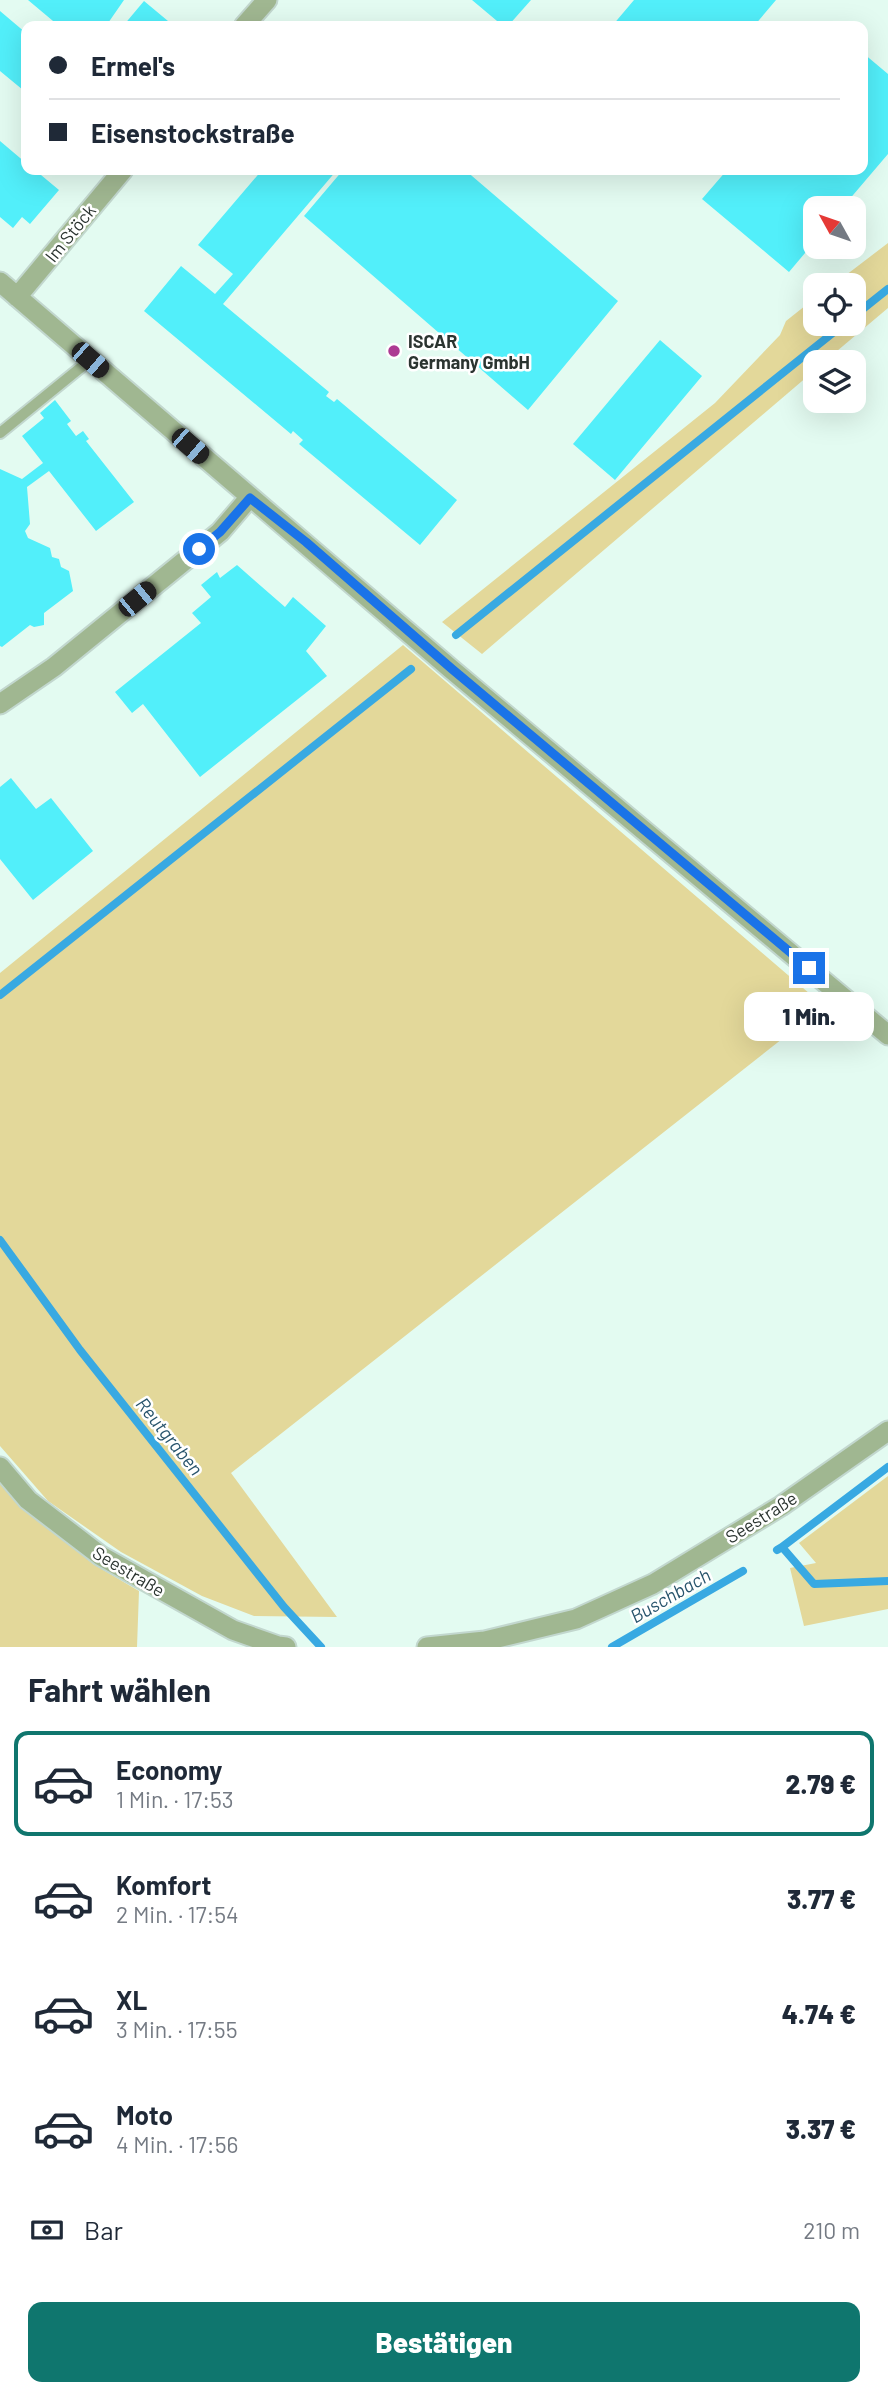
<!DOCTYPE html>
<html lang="de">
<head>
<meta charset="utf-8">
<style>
  body { margin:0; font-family:Barlow,sans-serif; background:#f2f2f3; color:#1f2937; height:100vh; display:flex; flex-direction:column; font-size:26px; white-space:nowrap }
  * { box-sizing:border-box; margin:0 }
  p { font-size:23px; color:#747a83 }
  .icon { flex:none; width:38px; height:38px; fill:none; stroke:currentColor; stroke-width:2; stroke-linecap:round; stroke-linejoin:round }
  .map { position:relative; height:1647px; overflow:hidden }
  .panel { display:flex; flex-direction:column; background:#fff; flex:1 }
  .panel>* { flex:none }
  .guide { position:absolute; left:21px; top:21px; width:847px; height:154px; border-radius:14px; box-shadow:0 7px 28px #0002; display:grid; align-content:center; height:154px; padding:0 28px; background:#fff }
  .needle { width:46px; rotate:310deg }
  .buttons { position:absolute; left:803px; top:196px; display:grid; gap:14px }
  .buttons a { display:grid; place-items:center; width:63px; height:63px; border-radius:14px; background:#fff; box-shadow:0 7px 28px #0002; font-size:35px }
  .end { position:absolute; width:32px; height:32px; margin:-16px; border:9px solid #1a73e8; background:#fff; box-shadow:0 0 0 4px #fff }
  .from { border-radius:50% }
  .bubble { position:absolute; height:49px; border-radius:14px; background:#fff; box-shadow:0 7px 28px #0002; font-size:23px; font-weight:800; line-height:49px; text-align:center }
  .car { position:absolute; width:21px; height:42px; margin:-21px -10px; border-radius:9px; box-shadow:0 0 5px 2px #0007; background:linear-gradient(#222 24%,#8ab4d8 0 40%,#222 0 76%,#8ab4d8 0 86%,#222 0) }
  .guide b { display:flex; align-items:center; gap:24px; height:66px; font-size:26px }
  .guide b+b { border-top:2px solid #e0e1e3 }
  .guide i { width:18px; height:18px; background:#1f2937 }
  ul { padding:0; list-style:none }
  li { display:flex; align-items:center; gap:21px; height:105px; margin:0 14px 10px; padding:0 14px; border:4px solid transparent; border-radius:14px }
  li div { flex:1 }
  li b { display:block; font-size:26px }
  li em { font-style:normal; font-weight:800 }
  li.selected { border-color:#0f766e }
  li>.icon { width:63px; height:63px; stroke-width:1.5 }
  h2 { padding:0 28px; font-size:32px; line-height:84px }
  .pay { display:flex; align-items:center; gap:18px; height:77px; padding:0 28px; font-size:26px }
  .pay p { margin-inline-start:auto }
  .primary-button { display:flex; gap:14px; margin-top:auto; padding:14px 28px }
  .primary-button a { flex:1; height:80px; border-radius:14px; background:#0f766e; color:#fff; font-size:28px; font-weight:800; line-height:80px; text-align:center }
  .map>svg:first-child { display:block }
</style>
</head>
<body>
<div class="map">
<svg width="888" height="1647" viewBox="0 0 888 1647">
  <rect width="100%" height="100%" fill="#e3fbf1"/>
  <path fill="#e3d89a" d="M 888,243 L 888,308 L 824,362 L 816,362 L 815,370 L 482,654 L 442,622 L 715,403 L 780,335 L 786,321 L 815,298 L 816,324 L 854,324 L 854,285 L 833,285 Z
    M 403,645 L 824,1006 L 231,1473 L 337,1617 L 254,1616 L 202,1596 L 121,1552 L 48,1501 L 0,1446 L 0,973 Z
    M 888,1476 L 888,1609 L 804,1626 L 790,1568 L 816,1563 L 799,1543 Z
    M 0,1484 L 12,1496 L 93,1564 L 139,1591 L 137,1647 L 0,1647 Z"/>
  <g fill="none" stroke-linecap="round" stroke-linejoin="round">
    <path stroke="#38a9e2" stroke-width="8" d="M 854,316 L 888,289
      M 456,635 L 844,324
      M 0,995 L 411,669
      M 0,1240 L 80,1350 L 284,1607 L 321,1647
      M 782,1547 L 888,1467
      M 777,1550 L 782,1547 L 814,1584 L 888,1581
      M 612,1647 L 743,1571"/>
  </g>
  <path fill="#52effa" d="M 28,0 L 124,0 L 106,26 L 59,26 Z
    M 472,0 L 531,0 L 508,26 L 503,26 Z
    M 634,0 L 776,0 L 754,26 L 612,26 Z
    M 144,1 L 174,26 L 123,26 Z
    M 0,11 L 26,33 L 26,85 L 23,90 L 0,71 Z
    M 863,53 L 888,74 L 888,154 L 842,208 L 816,208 L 816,240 L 789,272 L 702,199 L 727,170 L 863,170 Z
    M 0,141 L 26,163 L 26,170 L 35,170 L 59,190 L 30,224 L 22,217 L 13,228 L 0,217 Z
    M 262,170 L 337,170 L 223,304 L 329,392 L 326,396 L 334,402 L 337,399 L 457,500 L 420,545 L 299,444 L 303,440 L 293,431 L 291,434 L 144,311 L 181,266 L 215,294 L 233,274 L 198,245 Z
    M 343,170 L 465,170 L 618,301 L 528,410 L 304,216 Z
    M 660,340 L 702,376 L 615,480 L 573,444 Z
    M 55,400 L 71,421 L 67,424 L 76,436 L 83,431 L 89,439 L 86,441 L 134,502 L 96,531 L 49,471 L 27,487 L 30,524 L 25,531 L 28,538 L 50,548 L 52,557 L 59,559 L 61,567 L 69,571 L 73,591 L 44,613 L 44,625 L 34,627 L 30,625 L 2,647 L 0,646 L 0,469 L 22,479 L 43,463 L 22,436 L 44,418 L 40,413 Z
    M 237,565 L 285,607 L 293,597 L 326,626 L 306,651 L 327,676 L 200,777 L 143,704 L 132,713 L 115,692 L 201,623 L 192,613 L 211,597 L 201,585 L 217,572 L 220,578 Z
    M 11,778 L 36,809 L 51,798 L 93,851 L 33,900 L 0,859 L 0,787 Z"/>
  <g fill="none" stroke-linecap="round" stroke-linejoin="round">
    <g stroke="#c2d7ce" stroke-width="14">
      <path id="service" d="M 0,433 L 90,360"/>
    </g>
    <g stroke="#c2d7ce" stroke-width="23">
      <path id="minor" d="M 244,26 L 267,0
        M 0,282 L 451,669 L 888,1035
        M 17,297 L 123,170
        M 0,704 L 54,667 L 220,532 L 250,497
        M 0,1467 L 28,1500 L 101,1556 L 233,1630 L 278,1646 L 286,1647
        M 427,1647 L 485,1641 L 576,1619 L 653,1584 L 781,1506 L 888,1431"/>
    </g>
    <use href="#service" stroke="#a0b791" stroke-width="10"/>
    <use href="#minor" stroke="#a0b791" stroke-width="19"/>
  </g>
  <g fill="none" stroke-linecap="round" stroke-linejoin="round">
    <path stroke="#1a73e8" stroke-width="9" d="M 199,549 L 220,532 L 250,498 L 306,542 L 452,669 L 809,968"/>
  </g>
  <circle fill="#ad3a93" stroke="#fff" stroke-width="2.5" cx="394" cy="351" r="7"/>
  <g text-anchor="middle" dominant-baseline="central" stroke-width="5" stroke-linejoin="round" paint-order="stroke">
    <g font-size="18" fill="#2b3430" stroke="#fff">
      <text transform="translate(70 233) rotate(-51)">Im Stöck</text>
      <text transform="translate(761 1517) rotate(-32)">Seestraße</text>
      <text transform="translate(129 1571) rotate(31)">Seestraße</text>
    </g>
    <g font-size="18" font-weight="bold" fill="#2b3430" stroke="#fff" text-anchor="start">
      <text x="408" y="341">ISCAR<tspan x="408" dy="21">Germany GmbH</tspan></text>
    </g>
    <g font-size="19" font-style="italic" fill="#28546c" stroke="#fff">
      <text transform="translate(170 1436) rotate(51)">Reutgraben</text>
      <text transform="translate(670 1595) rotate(-30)">Buschbach</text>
    </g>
  </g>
</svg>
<div class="buttons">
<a><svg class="needle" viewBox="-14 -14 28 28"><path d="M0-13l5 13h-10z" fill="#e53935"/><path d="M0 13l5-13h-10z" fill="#747a83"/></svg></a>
<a><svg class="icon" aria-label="locate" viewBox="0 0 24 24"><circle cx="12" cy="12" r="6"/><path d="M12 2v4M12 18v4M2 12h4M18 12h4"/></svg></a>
<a><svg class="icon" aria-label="layers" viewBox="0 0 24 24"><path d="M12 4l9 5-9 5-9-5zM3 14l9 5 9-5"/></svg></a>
</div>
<i class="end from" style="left:199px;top:549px"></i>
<i class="end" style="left:809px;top:968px"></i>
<div class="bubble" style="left:744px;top:992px;width:130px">1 Min.</div>
<i class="car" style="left:90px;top:360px;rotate:131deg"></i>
<i class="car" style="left:190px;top:446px;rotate:131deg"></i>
<i class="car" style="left:137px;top:599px;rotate:51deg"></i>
<div class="guide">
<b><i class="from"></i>Ermel's</b>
<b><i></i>Eisenstockstraße</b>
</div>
</div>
<section class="panel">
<h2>Fahrt wählen</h2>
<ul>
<li class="selected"><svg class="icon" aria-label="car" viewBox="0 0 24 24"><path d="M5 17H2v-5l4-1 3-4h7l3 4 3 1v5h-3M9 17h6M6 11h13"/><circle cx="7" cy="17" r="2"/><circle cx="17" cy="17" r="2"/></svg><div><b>Economy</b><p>1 Min. · 17:53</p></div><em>2.79 €</em></li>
<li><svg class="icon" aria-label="car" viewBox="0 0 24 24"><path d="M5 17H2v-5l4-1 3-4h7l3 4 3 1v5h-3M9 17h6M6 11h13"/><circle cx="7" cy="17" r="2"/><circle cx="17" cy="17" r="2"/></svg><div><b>Komfort</b><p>2 Min. · 17:54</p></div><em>3.77 €</em></li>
<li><svg class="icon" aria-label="car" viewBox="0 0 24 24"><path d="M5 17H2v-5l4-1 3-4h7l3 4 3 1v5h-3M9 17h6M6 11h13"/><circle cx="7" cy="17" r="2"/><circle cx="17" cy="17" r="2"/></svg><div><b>XL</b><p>3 Min. · 17:55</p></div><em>4.74 €</em></li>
<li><svg class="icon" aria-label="car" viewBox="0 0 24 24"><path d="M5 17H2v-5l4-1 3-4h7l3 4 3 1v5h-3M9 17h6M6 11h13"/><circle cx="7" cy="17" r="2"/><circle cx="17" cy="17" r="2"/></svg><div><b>Moto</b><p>4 Min. · 17:56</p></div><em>3.37 €</em></li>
</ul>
<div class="pay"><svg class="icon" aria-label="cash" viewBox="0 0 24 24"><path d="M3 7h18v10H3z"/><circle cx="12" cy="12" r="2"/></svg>Bar<p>210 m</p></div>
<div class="primary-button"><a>Bestätigen</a></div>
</section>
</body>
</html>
